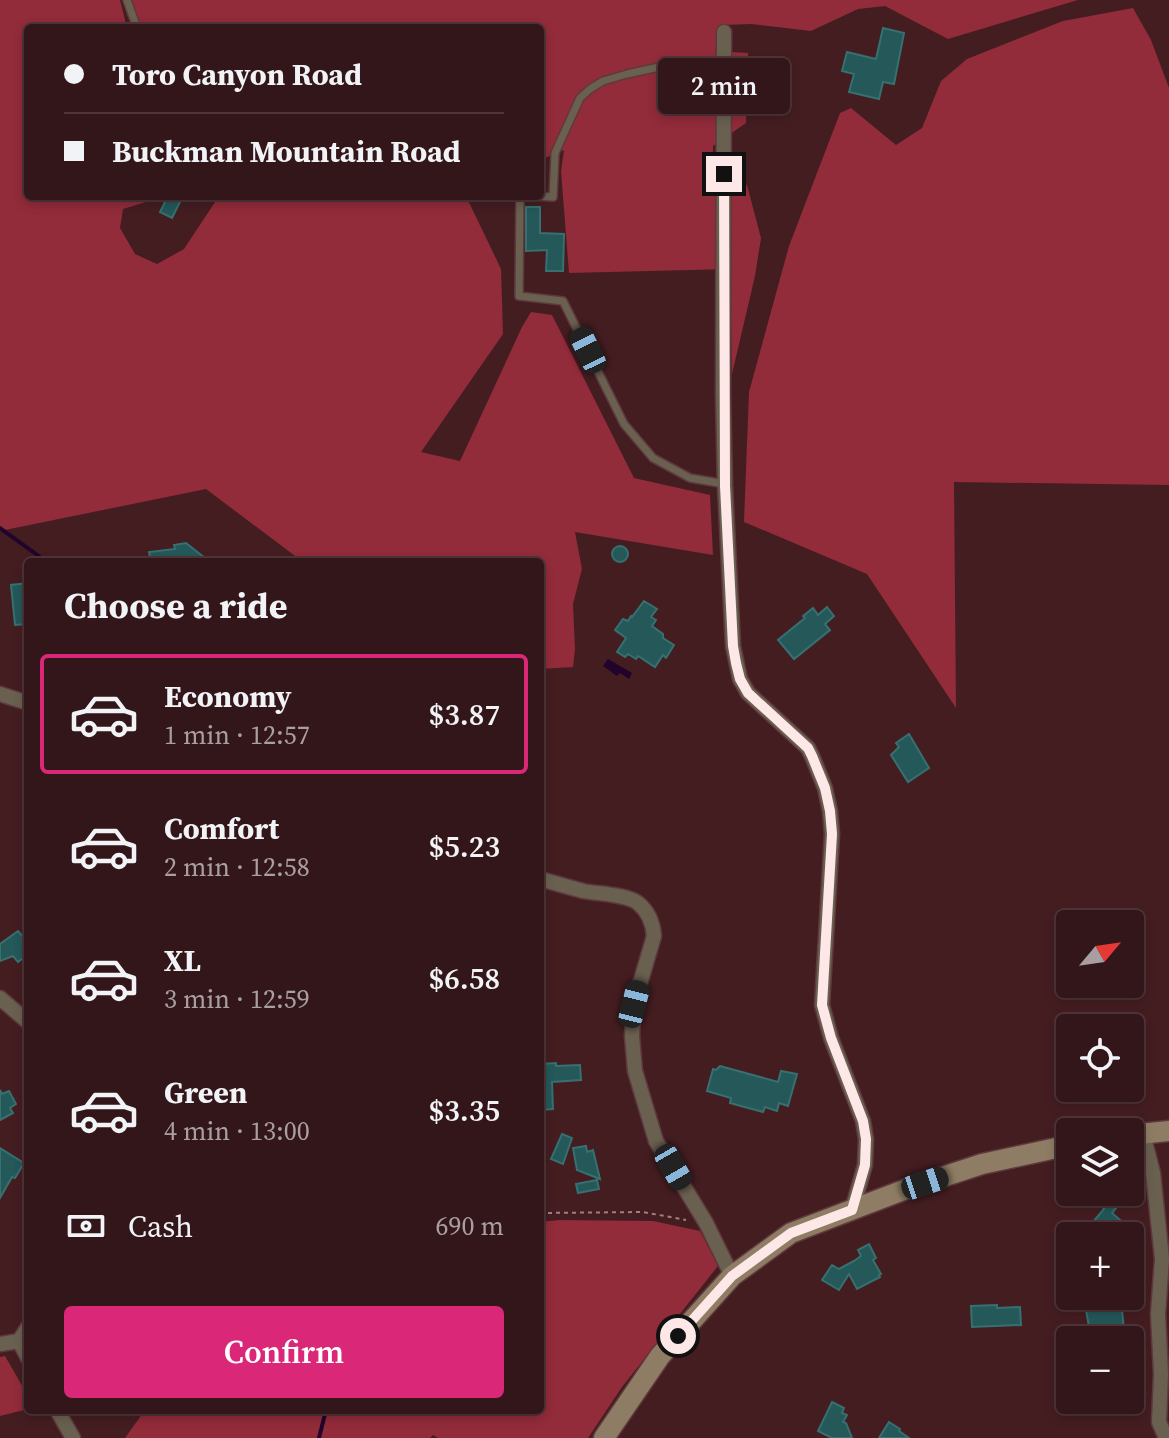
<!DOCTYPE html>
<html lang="en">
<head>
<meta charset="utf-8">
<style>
  body { margin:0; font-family:"Source Serif 4",serif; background:#3e2326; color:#f1f3f6; height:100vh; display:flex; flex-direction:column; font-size:30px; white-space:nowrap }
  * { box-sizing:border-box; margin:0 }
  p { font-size:26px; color:#a99fa2 }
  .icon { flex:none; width:44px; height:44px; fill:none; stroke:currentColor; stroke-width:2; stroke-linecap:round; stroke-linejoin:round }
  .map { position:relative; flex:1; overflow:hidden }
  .side { position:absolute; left:24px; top:558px; width:520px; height:856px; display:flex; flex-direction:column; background:#331619; border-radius:8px; box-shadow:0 4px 12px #0003,0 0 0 2px #4e3538 }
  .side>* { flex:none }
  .hud { position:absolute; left:24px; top:24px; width:520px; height:176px; border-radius:8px; box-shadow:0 4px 12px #0003,0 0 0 2px #4e3538; display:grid; align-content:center; height:176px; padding:0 40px; background:#331619 }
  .needle { width:52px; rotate:61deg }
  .fabs { position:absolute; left:1056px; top:910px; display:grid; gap:16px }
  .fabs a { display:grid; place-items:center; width:88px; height:88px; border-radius:8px; background:#331619; box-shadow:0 4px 12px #0003,0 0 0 2px #4e3538; font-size:40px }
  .end { position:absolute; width:36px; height:36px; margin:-18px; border:10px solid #fde7e7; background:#111; box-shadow:0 0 0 4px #111 }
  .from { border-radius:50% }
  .bubble { position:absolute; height:56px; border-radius:8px; background:#331619; box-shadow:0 4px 12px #0003,0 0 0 2px #4e3538; font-size:26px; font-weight:600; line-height:56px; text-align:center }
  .car { position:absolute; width:24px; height:48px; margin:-24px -12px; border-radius:10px; box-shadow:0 0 6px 2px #0007; background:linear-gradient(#222 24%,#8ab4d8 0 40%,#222 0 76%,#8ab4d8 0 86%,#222 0) }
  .hud b { display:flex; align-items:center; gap:28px; height:76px; font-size:30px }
  .hud b+b { border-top:2px solid #4e3538 }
  .hud i { width:20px; height:20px; background:#f1f3f6 }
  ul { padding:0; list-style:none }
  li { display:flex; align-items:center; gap:24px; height:120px; margin:0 16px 12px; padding:0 24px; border:4px solid transparent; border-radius:8px }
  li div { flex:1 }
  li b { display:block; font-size:30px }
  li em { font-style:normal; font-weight:600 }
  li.on { border-color:#db2777 }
  li>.icon { width:72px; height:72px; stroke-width:1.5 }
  h2 { padding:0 40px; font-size:36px; line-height:96px }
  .pay { display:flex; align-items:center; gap:20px; height:88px; padding:0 40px; font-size:30px }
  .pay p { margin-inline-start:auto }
  .button { display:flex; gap:16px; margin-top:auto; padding:16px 40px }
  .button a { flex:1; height:92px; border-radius:8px; background:#db2777; color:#fff; font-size:32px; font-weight:600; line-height:92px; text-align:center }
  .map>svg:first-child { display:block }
</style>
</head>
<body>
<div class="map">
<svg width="1169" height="1438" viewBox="0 0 1169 1438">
  <rect width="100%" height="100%" fill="#441d21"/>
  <path fill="#922b3a" d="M 0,0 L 120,0 L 127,28 L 28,28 L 28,196 L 149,196 L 146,202 L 123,209 L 120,228 L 135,254 L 157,264 L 184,249 L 219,196 L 466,196 L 501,269 L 503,334 L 421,452 L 460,461 L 522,327 L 531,312 L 552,315 L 634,478 L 710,495 L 713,555 L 575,532 L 582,569 L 573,604 L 575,649 L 573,667 L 540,669 L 540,562 L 303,562 L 206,489 L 0,531 Z
    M 130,0 L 1078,0 L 948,39 L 885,6 L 858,9 L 811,31 L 751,24 L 722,25 L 715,51 L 748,53 L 746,123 L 713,146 L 713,185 L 747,185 L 761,238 L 755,276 L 732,374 L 730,269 L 569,273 L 561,171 L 564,150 L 540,160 L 540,28 L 141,28 Z
    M 1133,8 L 1151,40 L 1169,88 L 1169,485 L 954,482 L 956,708 L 867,574 L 744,522 L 749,392 L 789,246 L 840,113 L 851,108 L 896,145 L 922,128 L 941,81 L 967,59 L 1063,21 Z
    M 559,1220 L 653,1221 L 700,1231 L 718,1266 L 622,1387 L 588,1438 L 438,1438 L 433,1435 L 430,1438 L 125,1438 L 145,1410 L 540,1410 L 540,1222 Z
    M 5,1356 L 28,1396 L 28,1409 L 0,1416 L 0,1357 Z"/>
  <path fill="#22032c" d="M 608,659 L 632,673 L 629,679 L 620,673 L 617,676 L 603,666 Z"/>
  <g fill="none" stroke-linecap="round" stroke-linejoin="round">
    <path stroke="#22032c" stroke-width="4" d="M 0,528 L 47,562
      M 319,1438 L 326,1410"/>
  </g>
  <path fill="#245859" stroke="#367070" stroke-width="2" d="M 883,28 L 904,33 L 894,84 L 883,82 L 879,99 L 849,92 L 854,74 L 842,71 L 847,52 L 876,59 Z
    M 168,196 L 183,196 L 172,218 L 160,212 Z
    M 526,207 L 540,207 L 540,233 L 564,234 L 563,271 L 546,271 L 547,250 L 526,251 Z
    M 186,543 L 210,562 L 151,562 L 149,552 L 175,549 L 174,545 Z
    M612 554a8 8 0 1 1 16 0a8 8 0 1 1-16 0Z
    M 28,583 L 28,624 L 15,625 L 11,585 Z
    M 644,601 L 657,609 L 651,617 L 656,620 L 652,626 L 663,634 L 663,638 L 674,645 L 666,658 L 663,655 L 655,667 L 638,656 L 636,659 L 628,654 L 625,657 L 617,652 L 626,638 L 615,630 L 623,619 L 628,621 L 631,616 L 632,617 Z
    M 827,607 L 834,616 L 825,624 L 830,630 L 794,659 L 778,640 L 805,618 L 803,616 L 813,608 L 818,615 Z
    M 909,734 L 929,768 L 908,782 L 891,755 L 899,747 L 896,743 Z
    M 18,931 L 28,943 L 28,954 L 18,962 L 13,956 L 0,961 L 0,944 Z
    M 556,1063 L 556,1066 L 580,1065 L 581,1080 L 552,1082 L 553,1109 L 540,1110 L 540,1064 Z
    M 720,1066 L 778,1082 L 781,1071 L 797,1074 L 788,1106 L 779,1103 L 777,1111 L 765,1107 L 763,1112 L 730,1103 L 731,1098 L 707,1091 L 713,1069 L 716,1070 Z
    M 0,1090 L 2,1094 L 9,1091 L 16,1104 L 10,1108 L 13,1113 L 0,1120 Z
    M 562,1134 L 572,1138 L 563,1164 L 551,1159 Z
    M 586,1146 L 587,1152 L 593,1150 L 600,1179 L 577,1170 L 573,1148 Z
    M 0,1148 L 24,1163 L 15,1178 L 12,1177 L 0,1198 Z
    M 597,1180 L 599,1189 L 578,1193 L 576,1184 Z
    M 1110,1192 L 1129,1192 L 1112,1213 L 1127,1226 L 1118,1236 L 1081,1236 L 1104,1209 L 1100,1204 Z
    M 869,1244 L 876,1258 L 873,1260 L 881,1274 L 879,1275 L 880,1277 L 857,1289 L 849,1274 L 839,1290 L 822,1280 L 832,1265 L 839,1269 L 854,1261 L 861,1256 L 858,1250 Z
    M 1089,1296 L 1110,1296 L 1110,1298 L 1113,1298 L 1113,1303 L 1122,1310 L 1125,1340 L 1106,1340 L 1106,1336 L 1095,1338 L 1095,1331 L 1090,1332 L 1086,1310 L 1080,1311 L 1079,1298 Z
    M 997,1305 L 997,1308 L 1020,1307 L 1021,1325 L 972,1327 L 971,1306 Z
    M 832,1402 L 844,1408 L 842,1413 L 847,1415 L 843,1422 L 846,1423 L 852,1438 L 832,1438 L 818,1431 Z
    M 889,1422 L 900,1429 L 899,1431 L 909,1438 L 879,1438 Z"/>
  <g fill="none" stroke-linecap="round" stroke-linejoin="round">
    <g stroke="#5e393d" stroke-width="10">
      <path id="lane" d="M 127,0 L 137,28
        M 520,196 L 519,296 L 563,301 L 624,424 L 653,458 L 690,478 L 725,484
        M 529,196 L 553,197 L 555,153 L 580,98 L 590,89 L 603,81 L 627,74 L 673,64 L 694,68 L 724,80"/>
    </g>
    <g stroke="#5e393d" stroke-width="17">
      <path id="street" d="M 724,32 L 723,394 L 725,486 L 733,646 L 740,679 L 748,693 L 808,748 L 812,756 L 825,788 L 830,811 L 832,834 L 822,1005 L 831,1038 L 863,1121 L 866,1139 L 865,1165 L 852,1210
        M 0,694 L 28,703
        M 540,879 C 554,883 569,887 583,891 C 598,894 626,894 638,903 C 649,912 653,923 654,936 L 634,1004 L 632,1036 L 635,1071 L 656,1141 L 706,1223 L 732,1276
        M 0,998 L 28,1022
        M 1143,1134 L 1153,1173 L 1162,1259 L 1158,1314 L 1161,1374 L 1159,1422 L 1166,1438
        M 19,1341 L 28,1358
        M 19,1341 L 28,1327
        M 0,1344 L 19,1341
        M 57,1410 L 73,1438"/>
    </g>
    <g stroke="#5e393d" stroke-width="23">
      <path id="secondary" d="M 1130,1135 L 1169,1131
        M 604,1438 L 660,1356 L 732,1276 L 791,1233 L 909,1188 L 982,1164 L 1070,1145"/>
    </g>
    <path stroke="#9f8082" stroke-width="2" stroke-dasharray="4 4" stroke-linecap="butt" d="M 540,1213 L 643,1212 L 686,1220"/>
    <use href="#lane" stroke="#6a6050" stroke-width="7"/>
    <use href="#street" stroke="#6a6050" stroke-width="14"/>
    <use href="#secondary" stroke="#8e7d64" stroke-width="20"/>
  </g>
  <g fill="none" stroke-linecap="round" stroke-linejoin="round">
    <path stroke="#fde7e7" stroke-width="10" d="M 678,1336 L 732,1276 L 791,1233 L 852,1210 L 865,1165 L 866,1139 L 863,1121 L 831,1038 L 822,1005 L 832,834 L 830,811 L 825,788 L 812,756 L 808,748 L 748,693 L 740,679 L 736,663 L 733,646 L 725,486 L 724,174"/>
  </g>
</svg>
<div class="fabs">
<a><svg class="needle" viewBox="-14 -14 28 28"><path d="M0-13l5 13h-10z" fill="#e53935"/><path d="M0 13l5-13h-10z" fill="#a99fa2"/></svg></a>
<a><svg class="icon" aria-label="locate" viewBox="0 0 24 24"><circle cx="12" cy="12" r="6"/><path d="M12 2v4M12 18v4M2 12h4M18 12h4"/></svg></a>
<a><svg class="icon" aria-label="layers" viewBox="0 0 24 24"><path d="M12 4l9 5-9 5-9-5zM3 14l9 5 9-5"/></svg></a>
<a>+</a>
<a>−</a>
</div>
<i class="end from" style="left:678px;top:1336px"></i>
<i class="end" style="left:724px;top:174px"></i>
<div class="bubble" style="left:658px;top:58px;width:132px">2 min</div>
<i class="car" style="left:588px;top:350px;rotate:334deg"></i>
<i class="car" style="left:634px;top:1004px;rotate:14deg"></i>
<i class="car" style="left:673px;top:1167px;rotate:150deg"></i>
<i class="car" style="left:925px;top:1183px;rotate:72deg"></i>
<div class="hud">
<b><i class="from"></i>Toro Canyon Road</b>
<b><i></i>Buckman Mountain Road</b>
</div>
<section class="side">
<h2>Choose a ride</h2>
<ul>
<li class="on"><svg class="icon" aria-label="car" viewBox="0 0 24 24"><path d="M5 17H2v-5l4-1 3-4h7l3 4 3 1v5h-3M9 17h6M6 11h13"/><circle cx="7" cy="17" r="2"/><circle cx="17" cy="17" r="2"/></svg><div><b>Economy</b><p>1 min · 12:57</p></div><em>$3.87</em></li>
<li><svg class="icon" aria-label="car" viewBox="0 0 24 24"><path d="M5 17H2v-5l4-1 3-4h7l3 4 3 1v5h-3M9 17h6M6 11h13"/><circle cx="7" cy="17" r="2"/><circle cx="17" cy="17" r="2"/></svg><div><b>Comfort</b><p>2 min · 12:58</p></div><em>$5.23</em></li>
<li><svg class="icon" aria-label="car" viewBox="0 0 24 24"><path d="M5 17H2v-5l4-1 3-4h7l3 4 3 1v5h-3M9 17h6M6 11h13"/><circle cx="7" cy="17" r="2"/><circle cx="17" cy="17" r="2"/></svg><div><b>XL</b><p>3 min · 12:59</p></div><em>$6.58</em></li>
<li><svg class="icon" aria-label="car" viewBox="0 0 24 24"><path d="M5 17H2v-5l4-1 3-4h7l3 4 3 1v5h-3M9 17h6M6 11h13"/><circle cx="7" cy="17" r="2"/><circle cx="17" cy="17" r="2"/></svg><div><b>Green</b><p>4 min · 13:00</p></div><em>$3.35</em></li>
</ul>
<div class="pay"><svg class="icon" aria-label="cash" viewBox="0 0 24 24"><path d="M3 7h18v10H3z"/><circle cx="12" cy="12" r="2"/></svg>Cash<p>690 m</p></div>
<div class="button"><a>Confirm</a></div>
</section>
</div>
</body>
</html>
